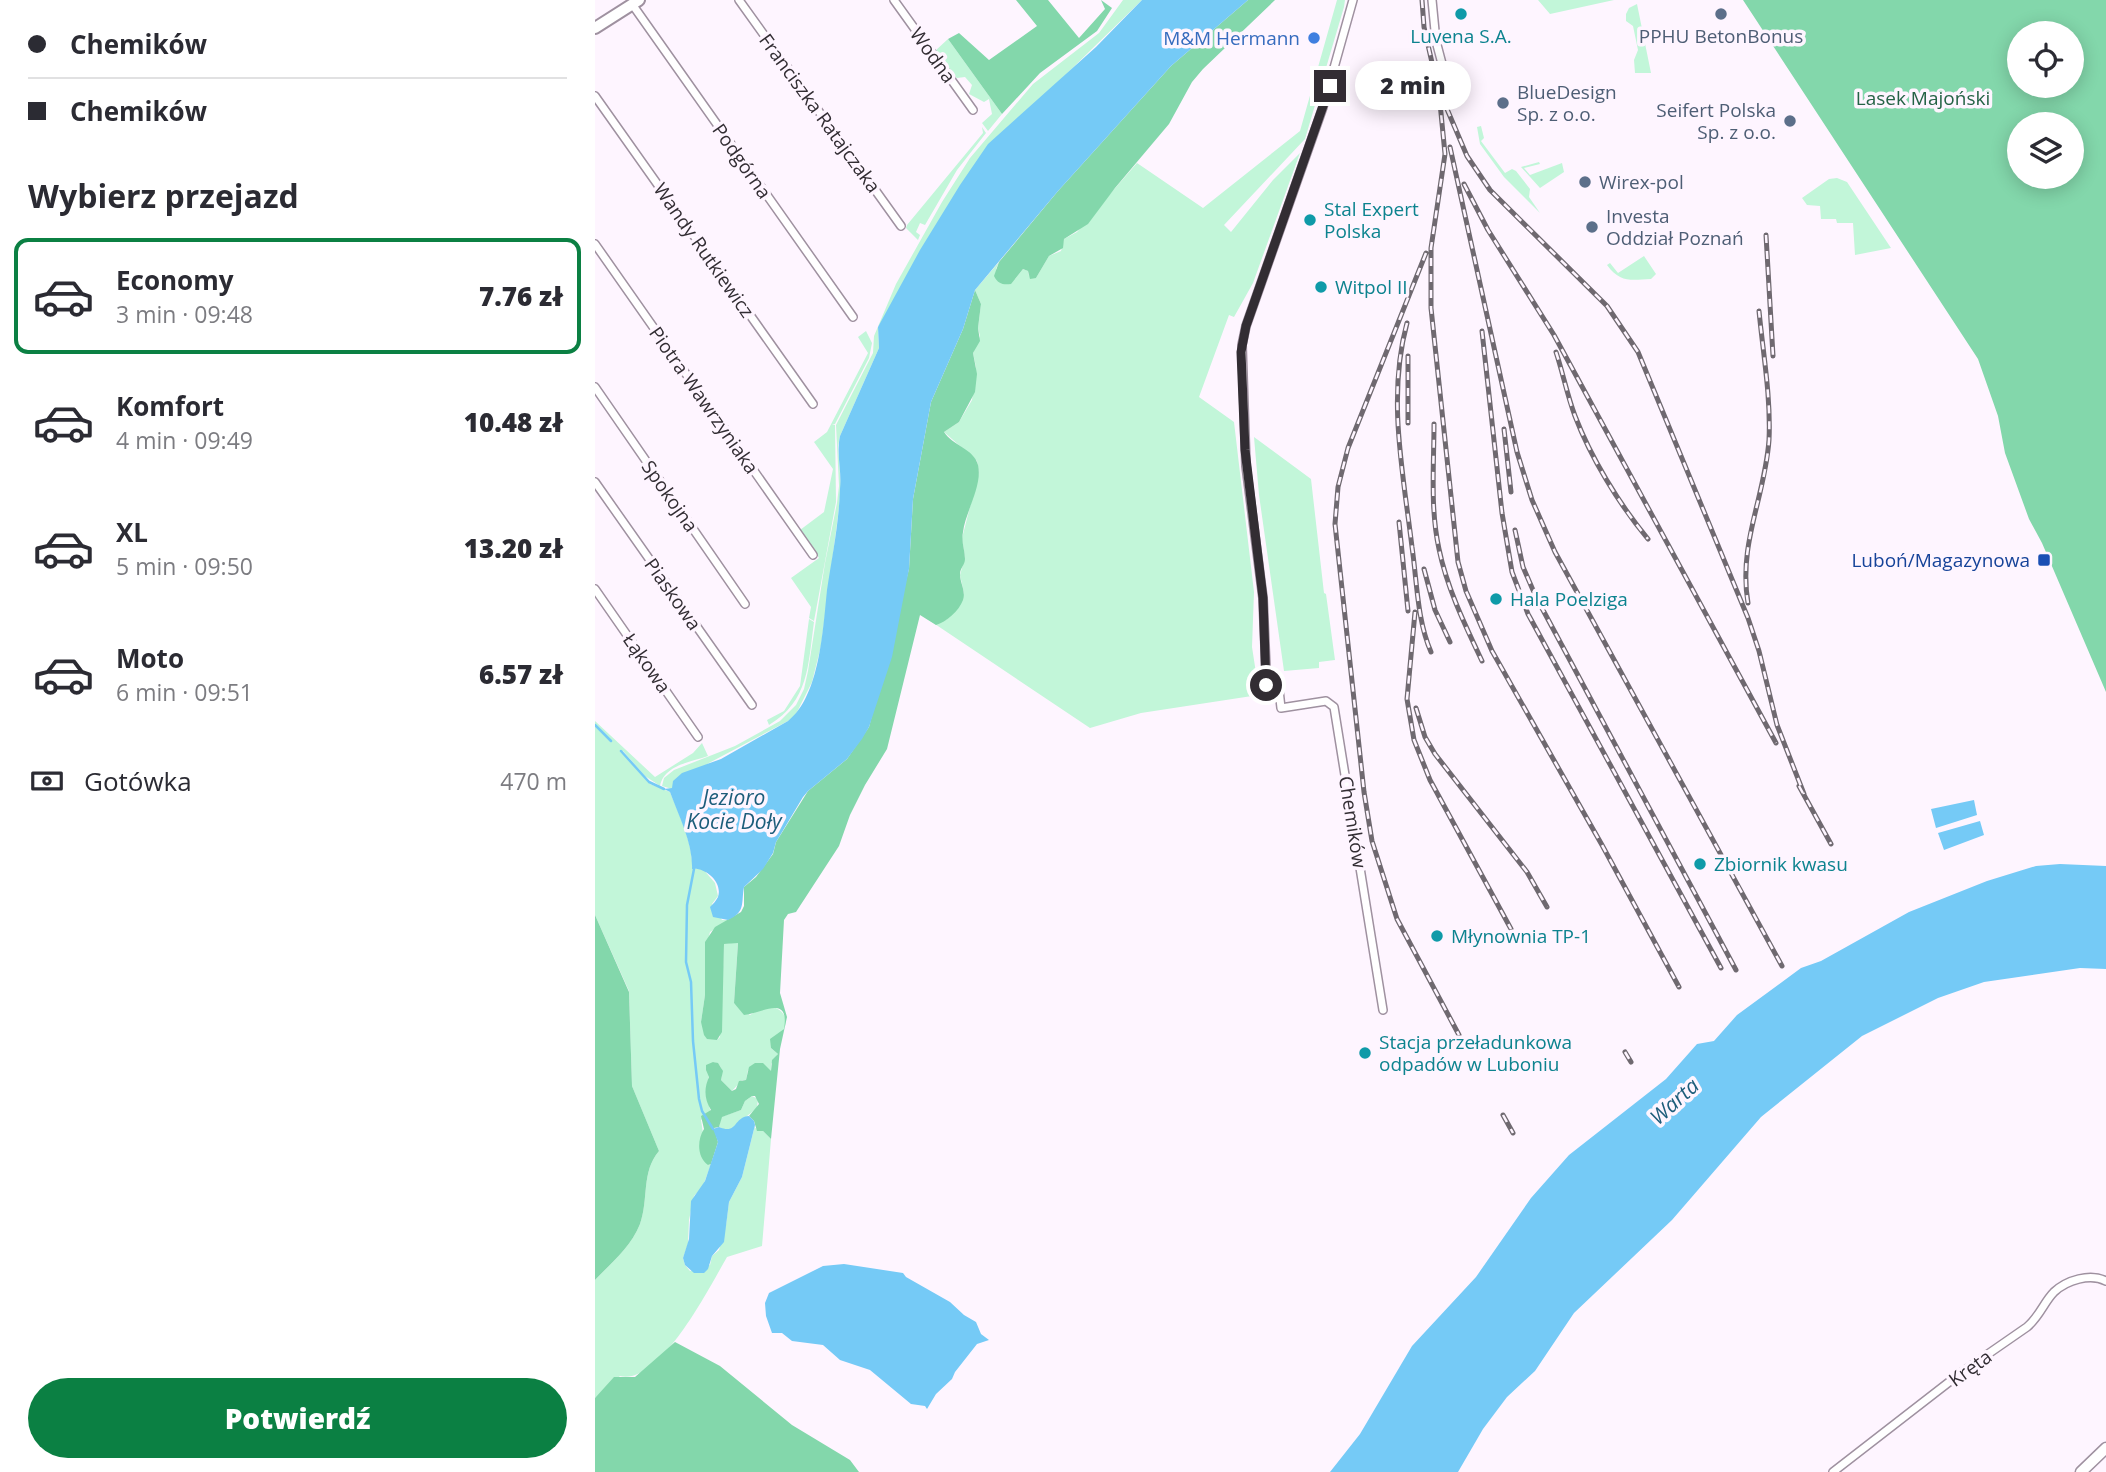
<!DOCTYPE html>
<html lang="pl">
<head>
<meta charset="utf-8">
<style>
  body { margin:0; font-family:"Open Sans",sans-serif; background:#f2f2f3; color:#2b2b33; height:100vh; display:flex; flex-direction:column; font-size:26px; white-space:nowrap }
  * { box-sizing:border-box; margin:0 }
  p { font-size:23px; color:#7c7c81 }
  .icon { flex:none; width:38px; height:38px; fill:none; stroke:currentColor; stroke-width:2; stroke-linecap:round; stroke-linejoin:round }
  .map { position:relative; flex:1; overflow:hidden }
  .drawer { display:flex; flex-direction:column; background:#fff; width:595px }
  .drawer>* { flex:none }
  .hud { display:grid; align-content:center; height:154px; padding:0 28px; background:#fff }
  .buttons { position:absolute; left:1412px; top:21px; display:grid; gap:14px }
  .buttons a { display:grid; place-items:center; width:77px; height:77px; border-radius:50%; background:#fff; box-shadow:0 4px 18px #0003; font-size:35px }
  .end { position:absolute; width:32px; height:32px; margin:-16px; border:9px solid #322d33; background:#fff; box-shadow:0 0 0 4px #fff }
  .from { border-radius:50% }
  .bubble { position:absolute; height:49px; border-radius:24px; background:#fff; box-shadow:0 4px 18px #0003; font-size:23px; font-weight:800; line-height:49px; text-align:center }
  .hud b { display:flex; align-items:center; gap:24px; height:66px; font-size:26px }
  .hud b+b { border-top:2px solid #e1e1e2 }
  .hud i { width:18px; height:18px; background:#2b2b33 }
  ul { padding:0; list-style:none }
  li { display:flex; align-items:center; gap:21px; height:116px; margin:0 14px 10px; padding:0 14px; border:4px solid transparent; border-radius:14px }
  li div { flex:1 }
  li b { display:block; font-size:26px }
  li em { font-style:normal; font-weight:800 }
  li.current { border-color:#0b8043 }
  li>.icon { width:63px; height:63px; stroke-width:1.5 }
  h2 { padding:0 28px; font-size:32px; line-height:84px }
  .pay { display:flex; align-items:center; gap:18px; height:77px; padding:0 28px; font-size:26px }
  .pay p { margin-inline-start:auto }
  .button { display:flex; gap:14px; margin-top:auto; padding:14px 28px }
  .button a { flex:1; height:80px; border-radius:42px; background:#0b8043; color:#fff; font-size:28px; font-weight:800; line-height:80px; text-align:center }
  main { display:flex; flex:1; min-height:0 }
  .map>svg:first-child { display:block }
</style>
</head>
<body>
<main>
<section class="drawer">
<div class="hud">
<b><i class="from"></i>Chemików</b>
<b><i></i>Chemików</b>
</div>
<h2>Wybierz przejazd</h2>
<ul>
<li class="current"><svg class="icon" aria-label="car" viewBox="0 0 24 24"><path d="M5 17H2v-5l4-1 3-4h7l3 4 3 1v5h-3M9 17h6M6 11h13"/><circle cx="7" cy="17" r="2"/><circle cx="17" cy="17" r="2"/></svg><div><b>Economy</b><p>3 min · 09:48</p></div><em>7.76 zł</em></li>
<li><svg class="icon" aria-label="car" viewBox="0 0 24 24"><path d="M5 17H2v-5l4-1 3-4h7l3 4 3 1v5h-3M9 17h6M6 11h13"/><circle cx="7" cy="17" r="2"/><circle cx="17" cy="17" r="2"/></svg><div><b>Komfort</b><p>4 min · 09:49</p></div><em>10.48 zł</em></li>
<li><svg class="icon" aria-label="car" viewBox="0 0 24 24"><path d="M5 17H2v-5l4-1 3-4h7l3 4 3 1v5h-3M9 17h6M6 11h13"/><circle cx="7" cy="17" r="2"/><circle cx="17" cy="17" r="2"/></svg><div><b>XL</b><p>5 min · 09:50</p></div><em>13.20 zł</em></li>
<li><svg class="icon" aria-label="car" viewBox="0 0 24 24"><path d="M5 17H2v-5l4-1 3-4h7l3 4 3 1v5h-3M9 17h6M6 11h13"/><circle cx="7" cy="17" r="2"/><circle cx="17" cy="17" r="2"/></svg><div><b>Moto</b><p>6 min · 09:51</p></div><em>6.57 zł</em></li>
</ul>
<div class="pay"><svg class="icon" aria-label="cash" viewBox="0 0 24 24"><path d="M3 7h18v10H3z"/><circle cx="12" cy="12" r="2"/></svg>Gotówka<p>470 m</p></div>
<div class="button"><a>Potwierdź</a></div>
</section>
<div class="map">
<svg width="1511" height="1472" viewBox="0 0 1511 1472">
  <rect width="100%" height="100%" fill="#fef5ff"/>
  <path fill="#c2f6d9" d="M 528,0 L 547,0 L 453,92 L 283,327 L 284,348 L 245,436 L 243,446 L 246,487 L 243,516 L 226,646 L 217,682 L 200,716 L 193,721 L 114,763 L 77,789 L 67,786 L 69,778 L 79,770 L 140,746 L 185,721 L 201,705 L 209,689 L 213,671 L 230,563 L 242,503 L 244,486 L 241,425 L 278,353 L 279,336 L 301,284 L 347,202 L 375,158 L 438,84 L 504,33 Z
    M 742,0 L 750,0 L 749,7 L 710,139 L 629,225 L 636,232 L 678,180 L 705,153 L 658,283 L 639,317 L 634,315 L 604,397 L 639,422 L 659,592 L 657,647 L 663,686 L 657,696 L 546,713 L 495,728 L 325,614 L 351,620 L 360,611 L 369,593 L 365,575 L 370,557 L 367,538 L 384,472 L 382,461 L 349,432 L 364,422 L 377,400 L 381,367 L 378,353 L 385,336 L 383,328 L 386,304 L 380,290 L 404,262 L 401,269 L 420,279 L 428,269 L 433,271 L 434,276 L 441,278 L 454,256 L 466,251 L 469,239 L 482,232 L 542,163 L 608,208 L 705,131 Z
    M 943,0 L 1019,0 L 955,14 Z
    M 1042,4 L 1056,73 L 1040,73 L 1039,60 L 1043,50 L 1038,26 L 1031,21 L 1031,14 L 1034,8 Z
    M 353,39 L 407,114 L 393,131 L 387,123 L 397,114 L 394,99 L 389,102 L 374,94 L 377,85 L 370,77 L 362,78 L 356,74 L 340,51 Z
    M 886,126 L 889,138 L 886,141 L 910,173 L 917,169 L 921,171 L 935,189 L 934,197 L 945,213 L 909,177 L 885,144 L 882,127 Z
    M 387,127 L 391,133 L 362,170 L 330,225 L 325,223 L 321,232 L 325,235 L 323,240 L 311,228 L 312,225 L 388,133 Z
    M 944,162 L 945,164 L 929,168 L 935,175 L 967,163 L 969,172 L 945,188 L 926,167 Z
    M 1242,178 L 1252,182 L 1296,248 L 1260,255 L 1258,223 L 1242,223 L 1241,219 L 1226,219 L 1225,206 L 1212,205 L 1207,198 L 1234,179 Z
    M 1049,256 L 1061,274 L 1056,279 C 1036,280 1025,283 1012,265 L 1015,263 L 1023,273 Z
    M 271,331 L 277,343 L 274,358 L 240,424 L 237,424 L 240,425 L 241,502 L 219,621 L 214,618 L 216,607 L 196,578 L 224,558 L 205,530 L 229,512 L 238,469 L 219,442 L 232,432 L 273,353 L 263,337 Z
    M 659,437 L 716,479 L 729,593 L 731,594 L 740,660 L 724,662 L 724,668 L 689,671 L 664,495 Z
    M 214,619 L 219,622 C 213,665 214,701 174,725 L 172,720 L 189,711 L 205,686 Z
    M 0,721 L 60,777 L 98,753 L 107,743 L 113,756 C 96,762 69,765 65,786 L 50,776 L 28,751 L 26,752 L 55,784 L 75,792 C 84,814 99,847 97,868 L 108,869 L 120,883 L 123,896 L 117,904 L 127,920 L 133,920 L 115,932 L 110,952 L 110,995 L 106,1022 L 122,1040 L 125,1037 L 129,944 L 143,942 L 139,1003 L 155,1015 C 160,1012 166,1008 171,1007 C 184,1005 195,1016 189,1029 C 186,1035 180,1042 176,1048 L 183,1054 L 176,1064 L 176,1072 L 171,1067 L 153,1070 L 151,1080 L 147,1080 L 137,1091 L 126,1080 C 128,1071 128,1065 118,1062 C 112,1084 108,1090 116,1112 L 106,1120 L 113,1165 L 116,1164 L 108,1186 L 99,1196 L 94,1220 L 93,1244 L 88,1258 L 90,1265 L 95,1271 L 115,1265 L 117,1256 L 124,1250 L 131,1225 L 134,1202 L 147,1177 L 160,1125 L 160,1128 L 168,1131 L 176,1139 L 167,1246 L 132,1257 C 115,1286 65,1386 25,1376 L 0,1398 L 0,1280 C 16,1263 36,1247 45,1224 C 54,1199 46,1172 64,1151 L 37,1086 L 34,991 L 0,915 Z
    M 157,1096 L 163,1099 L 162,1108 L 136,1129 L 132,1131 L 124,1127 L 126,1117 L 146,1110 L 150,1101 Z"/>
  <path fill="#83d7ab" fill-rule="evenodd" d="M 421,0 L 453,0 L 484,38 L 510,9 L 506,0 L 517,8 L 502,31 L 445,73 L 407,114 L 353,39 L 364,33 L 394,60 L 442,26 Z
    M 653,0 L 680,0 L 608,69 L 597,82 L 574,124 L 520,188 L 493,224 L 469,239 L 468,248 L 454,256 L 441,278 L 435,279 L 433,271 L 428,269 L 416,284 C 408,285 403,284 399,276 L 404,262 L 463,191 L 576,66 Z
    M 1148,0 L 1511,0 L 1511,692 L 1447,543 L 1434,519 L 1410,453 L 1403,416 L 1383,359 ZM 1424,33 L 1477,33 L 1477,86 L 1424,86 ZM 1424,124 L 1477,124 L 1477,177 L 1424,177 Z
    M 380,290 L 386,304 L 383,328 L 385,341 L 378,353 L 382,374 L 380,392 L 364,422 L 349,432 C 357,445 379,449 383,465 C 388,485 370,513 368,532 C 366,542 370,550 370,559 C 370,565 365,568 365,574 C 365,583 371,591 368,600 C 364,611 351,622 341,625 L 325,615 L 292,749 L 270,785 L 255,815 L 244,846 L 201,912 L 193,914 L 189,920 L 185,993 L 192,1017 L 185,1049 L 176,1139 L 168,1131 L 162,1131 L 159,1121 L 154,1116 L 164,1104 L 160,1096 L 157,1096 L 150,1101 L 146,1110 L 127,1117 L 124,1127 L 119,1128 L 123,1142 L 116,1164 L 113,1165 C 102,1157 102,1140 109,1129 L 106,1116 L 116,1110 C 109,1099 109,1088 114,1077 L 111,1070 L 111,1065 L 118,1062 L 123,1063 L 128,1071 L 126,1080 L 137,1091 L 141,1089 L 144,1081 L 151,1080 L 154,1067 L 160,1063 L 168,1063 L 176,1071 L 177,1060 L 183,1054 L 176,1048 L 175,1039 L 189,1029 C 195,993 166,1014 149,1015 L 139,1003 L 143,943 L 129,944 L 127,1032 L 122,1040 L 112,1039 L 109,1035 L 106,1022 L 110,995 L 110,942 L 120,927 L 146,912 L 149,906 L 149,887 L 161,877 L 178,854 L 181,842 L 213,791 L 252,759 L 274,727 L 314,569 L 318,499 L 336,402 L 368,329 Z
    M 0,915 L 34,992 L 37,1086 L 64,1151 C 46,1172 54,1199 45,1224 C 36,1247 16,1263 0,1280 Z
    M 80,1342 L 125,1366 L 197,1425 L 255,1460 L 264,1472 L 0,1472 L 0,1398 L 19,1377 L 40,1377 Z"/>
  <path fill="#75caf6" d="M 547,0 L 653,0 L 576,66 L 463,191 L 380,290 L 368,329 L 336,402 L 318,499 L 314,569 L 297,657 L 274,727 L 267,739 L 252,759 L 213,791 L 208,797 L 181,842 L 178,853 L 168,869 L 149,887 C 146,903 151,912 133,920 L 118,917 L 115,907 C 118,904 121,901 123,897 C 128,882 110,867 97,869 C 98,843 84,817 75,792 L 69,789 L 77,788 L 78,781 L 87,773 L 126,759 L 193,721 C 225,696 228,628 232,590 C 237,557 244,523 245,489 C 247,471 241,454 245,436 L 284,348 L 283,327 L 325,250 L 365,185 L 393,144 L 501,47 Z
    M 1379,800 L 1382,815 L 1341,828 L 1336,809 Z
    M 1385,821 L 1389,835 L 1349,850 L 1343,833 Z
    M 1465,864 L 1511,866 L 1511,969 L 1485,968 L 1389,982 L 1343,998 L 1267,1036 L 1166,1117 L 1077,1220 L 979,1313 L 940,1371 L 912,1397 L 888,1429 L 863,1472 L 735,1472 L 765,1434 L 817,1346 L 881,1277 L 936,1198 L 974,1155 L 1071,1079 L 1102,1044 L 1119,1041 L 1142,1015 L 1206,968 L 1226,961 L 1314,912 L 1392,881 L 1441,866 Z
    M 154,1116 L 159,1121 L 160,1125 L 147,1177 L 134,1202 L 129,1242 L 117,1256 L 113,1269 L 109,1273 L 99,1273 L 90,1265 L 88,1258 L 94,1239 L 96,1201 L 110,1181 L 123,1142 L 118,1129 L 124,1127 C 143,1135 138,1117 154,1116 Z
    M 249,1264 L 308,1273 L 311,1277 L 355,1302 L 369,1315 L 381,1322 L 386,1334 L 394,1340 L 382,1344 L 360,1372 L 357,1379 L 341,1394 L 332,1409 L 330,1406 L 316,1404 L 275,1370 L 245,1360 L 228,1345 L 197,1341 L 187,1333 L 177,1333 L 171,1316 L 170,1303 L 174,1293 L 228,1266 Z"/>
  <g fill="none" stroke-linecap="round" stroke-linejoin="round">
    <path stroke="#75caf6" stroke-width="2.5" d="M 0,725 L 16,741
      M 26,751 L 54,782 L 69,789
      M 99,869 L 92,905 L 91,962 L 96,982 L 98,1041 L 104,1099 L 107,1111 L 118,1129"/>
    <g stroke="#9f91a0" stroke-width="10">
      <path id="minor" d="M 144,0 L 306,226
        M 299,0 L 378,110
        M 837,0 L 841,41 L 850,75
        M 37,4 L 258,317
        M 0,96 L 218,404
        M 0,244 L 218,555
        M 0,387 L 150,604
        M 0,482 L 157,705
        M 0,589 L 103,737
        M 684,690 L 686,708 L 731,701 L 739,707 L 788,1010
        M 672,693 L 668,598 L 651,466 L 647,345 L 651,326 L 728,107 L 758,0
        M 1238,1472 L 1367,1372 L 1432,1327 C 1445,1316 1449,1302 1459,1292 C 1472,1280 1495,1273 1511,1281"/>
    </g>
    <g stroke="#9f91a0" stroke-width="13">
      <path id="tertiary" d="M 1486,1472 L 1511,1448"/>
    </g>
    <g stroke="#9f91a0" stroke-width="14">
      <path id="secondary" d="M 0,28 L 44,0"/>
    </g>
    <use href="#minor" stroke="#fff" stroke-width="7"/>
    <use href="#tertiary" stroke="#fff" stroke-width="10"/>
    <use href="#secondary" stroke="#fff" stroke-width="10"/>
    <g stroke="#6f6970" stroke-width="5">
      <path id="rail" d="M 827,0 L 829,27 L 840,76
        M 838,68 L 845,103 L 850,154 L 836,248 L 836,308 L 863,562 L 871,591 L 897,651 L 1007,845 L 1084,987
        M 852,109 L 872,156 L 895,190 L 1012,306 L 1043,352 L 1153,618 L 1164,651 L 1182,725 L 1209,794
        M 855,147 L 922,452 L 937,500 L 960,552 L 1187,966
        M 869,184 L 893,230 L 959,335 L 1181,743
        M 1171,235 L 1178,356
        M 831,253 L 753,448 L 743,487 L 740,524 L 769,792 L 777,841 L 802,919 L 864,1035
        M 812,323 C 792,397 808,472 817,547 C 822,581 822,620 836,652
        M 887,331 L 907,513 L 917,572 L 933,614 L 1126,968
        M 961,352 C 968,373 972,395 980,416 C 996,458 1024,504 1053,539
        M 813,356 L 813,423
        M 839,424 C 839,465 835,508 844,549 C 852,588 870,625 887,661
        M 909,429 L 916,492
        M 804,522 L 813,611
        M 920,530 L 928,567 L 941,597 L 1141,970
        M 829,569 L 840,610 L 855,642
        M 1153,603 C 1143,544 1170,497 1174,440 C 1176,397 1168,353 1164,311
        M 820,612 L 812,699 L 819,740 L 835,780 L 916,929
        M 821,708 L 830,737 L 840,754 L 932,872 L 952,907
        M 1204,786 L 1236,844
        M 1030,1052 L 1036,1062
        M 908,1115 L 918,1133"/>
    </g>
    <use href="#rail" stroke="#fef5ff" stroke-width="2.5" stroke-dasharray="8" stroke-linecap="butt"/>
  </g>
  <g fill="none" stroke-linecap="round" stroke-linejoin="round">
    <path stroke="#322d33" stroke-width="9" d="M 671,685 L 668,598 L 650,450 L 646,352 L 651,326 L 735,86"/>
  </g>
  <g fill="#0f9aa8" stroke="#fef5ff" stroke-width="2.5">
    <circle cx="866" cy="14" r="7"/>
    <circle cx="715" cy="220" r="7"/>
    <circle cx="726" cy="287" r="7"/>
    <circle cx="901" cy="599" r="7"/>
    <circle cx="1105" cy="864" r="7"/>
    <circle cx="842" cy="936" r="7"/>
    <circle cx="770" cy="1053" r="7"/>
  </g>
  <g fill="#5c6f8a" stroke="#fef5ff" stroke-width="2.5">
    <circle cx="1126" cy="14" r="7"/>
    <circle cx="908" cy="103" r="7"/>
    <circle cx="1195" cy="121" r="7"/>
    <circle cx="990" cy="182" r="7"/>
    <circle cx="997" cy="227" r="7"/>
  </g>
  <circle fill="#3f7fe0" stroke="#fef5ff" stroke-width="2.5" cx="719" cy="38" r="7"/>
  <rect fill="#1a4fb4" stroke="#fef5ff" stroke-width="2.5" x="1442" y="553" width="14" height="14" rx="3.5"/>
  <g text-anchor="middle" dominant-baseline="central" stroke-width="7" stroke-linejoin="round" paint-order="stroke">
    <g font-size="19" fill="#0d838f" stroke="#fef5ff" text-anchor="start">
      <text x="866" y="36" text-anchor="middle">Luvena S.A.</text>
      <text x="729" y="209">Stal Expert<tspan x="729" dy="22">Polska</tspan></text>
      <text x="740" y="287">Witpol II</text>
      <text x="915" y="599">Hala Poelziga</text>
      <text x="1119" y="864">Zbiornik kwasu</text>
      <text x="856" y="936">Młynownia TP-1</text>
      <text x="784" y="1042">Stacja przeładunkowa<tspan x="784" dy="22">odpadów w Luboniu</tspan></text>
    </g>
    <g font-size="19" fill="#4e5e75" stroke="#fef5ff" text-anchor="start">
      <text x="1126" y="36" text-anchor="middle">PPHU BetonBonus</text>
      <text x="922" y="92">BlueDesign<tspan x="922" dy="22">Sp. z o.o.</tspan></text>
      <text x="1181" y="110" text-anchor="end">Seifert Polska<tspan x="1181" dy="22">Sp. z o.o.</tspan></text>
      <text x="1004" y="182">Wirex-pol</text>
      <text x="1011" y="216">Investa<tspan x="1011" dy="22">Oddział Poznań</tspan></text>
    </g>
    <g font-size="19" fill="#366cbe" stroke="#fef5ff" text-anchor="end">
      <text x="705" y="38">M&amp;M Hermann</text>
    </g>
    <g font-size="19" fill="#322d33" stroke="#fef5ff">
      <text transform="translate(338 55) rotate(54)">Wodna</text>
      <text transform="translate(225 113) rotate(54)">Franciszka Ratajczaka</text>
      <text transform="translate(147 161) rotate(55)">Podgórna</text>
      <text transform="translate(109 250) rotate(55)">Wandy Rutkiewicz</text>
      <text transform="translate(109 400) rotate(55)">Piotra Wawrzyniaka</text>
      <text transform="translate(75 496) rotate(55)">Spokojna</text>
      <text transform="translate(78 594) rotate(55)">Piaskowa</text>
      <text transform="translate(52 663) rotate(55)">Łąkowa</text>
      <text transform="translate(758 822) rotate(81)">Chemików</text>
      <text transform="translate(1375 1368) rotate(-36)">Kręta</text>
    </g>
    <g font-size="19" fill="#256346" stroke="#fef5ff">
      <text x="1328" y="98">Lasek Majoński</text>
    </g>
    <g font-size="19" fill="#164399" stroke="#fef5ff" text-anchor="end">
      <text x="1435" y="560">Luboń/Magazynowa</text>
    </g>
    <g font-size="21" font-style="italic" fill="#1d5d7b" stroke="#fef5ff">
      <text x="139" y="797">Jezioro<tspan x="139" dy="24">Kocie Doły</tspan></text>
      <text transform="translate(1079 1101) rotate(-42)">Warta</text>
    </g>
  </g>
</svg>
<div class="buttons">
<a><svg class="icon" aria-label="locate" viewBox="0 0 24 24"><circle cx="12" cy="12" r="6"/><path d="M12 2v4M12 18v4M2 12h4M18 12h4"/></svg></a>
<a><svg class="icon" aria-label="layers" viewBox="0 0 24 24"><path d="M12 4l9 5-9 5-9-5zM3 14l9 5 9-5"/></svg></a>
</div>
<i class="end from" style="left:671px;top:685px"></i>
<i class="end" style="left:735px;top:86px"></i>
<div class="bubble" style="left:760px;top:61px;width:116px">2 min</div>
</div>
</main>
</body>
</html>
